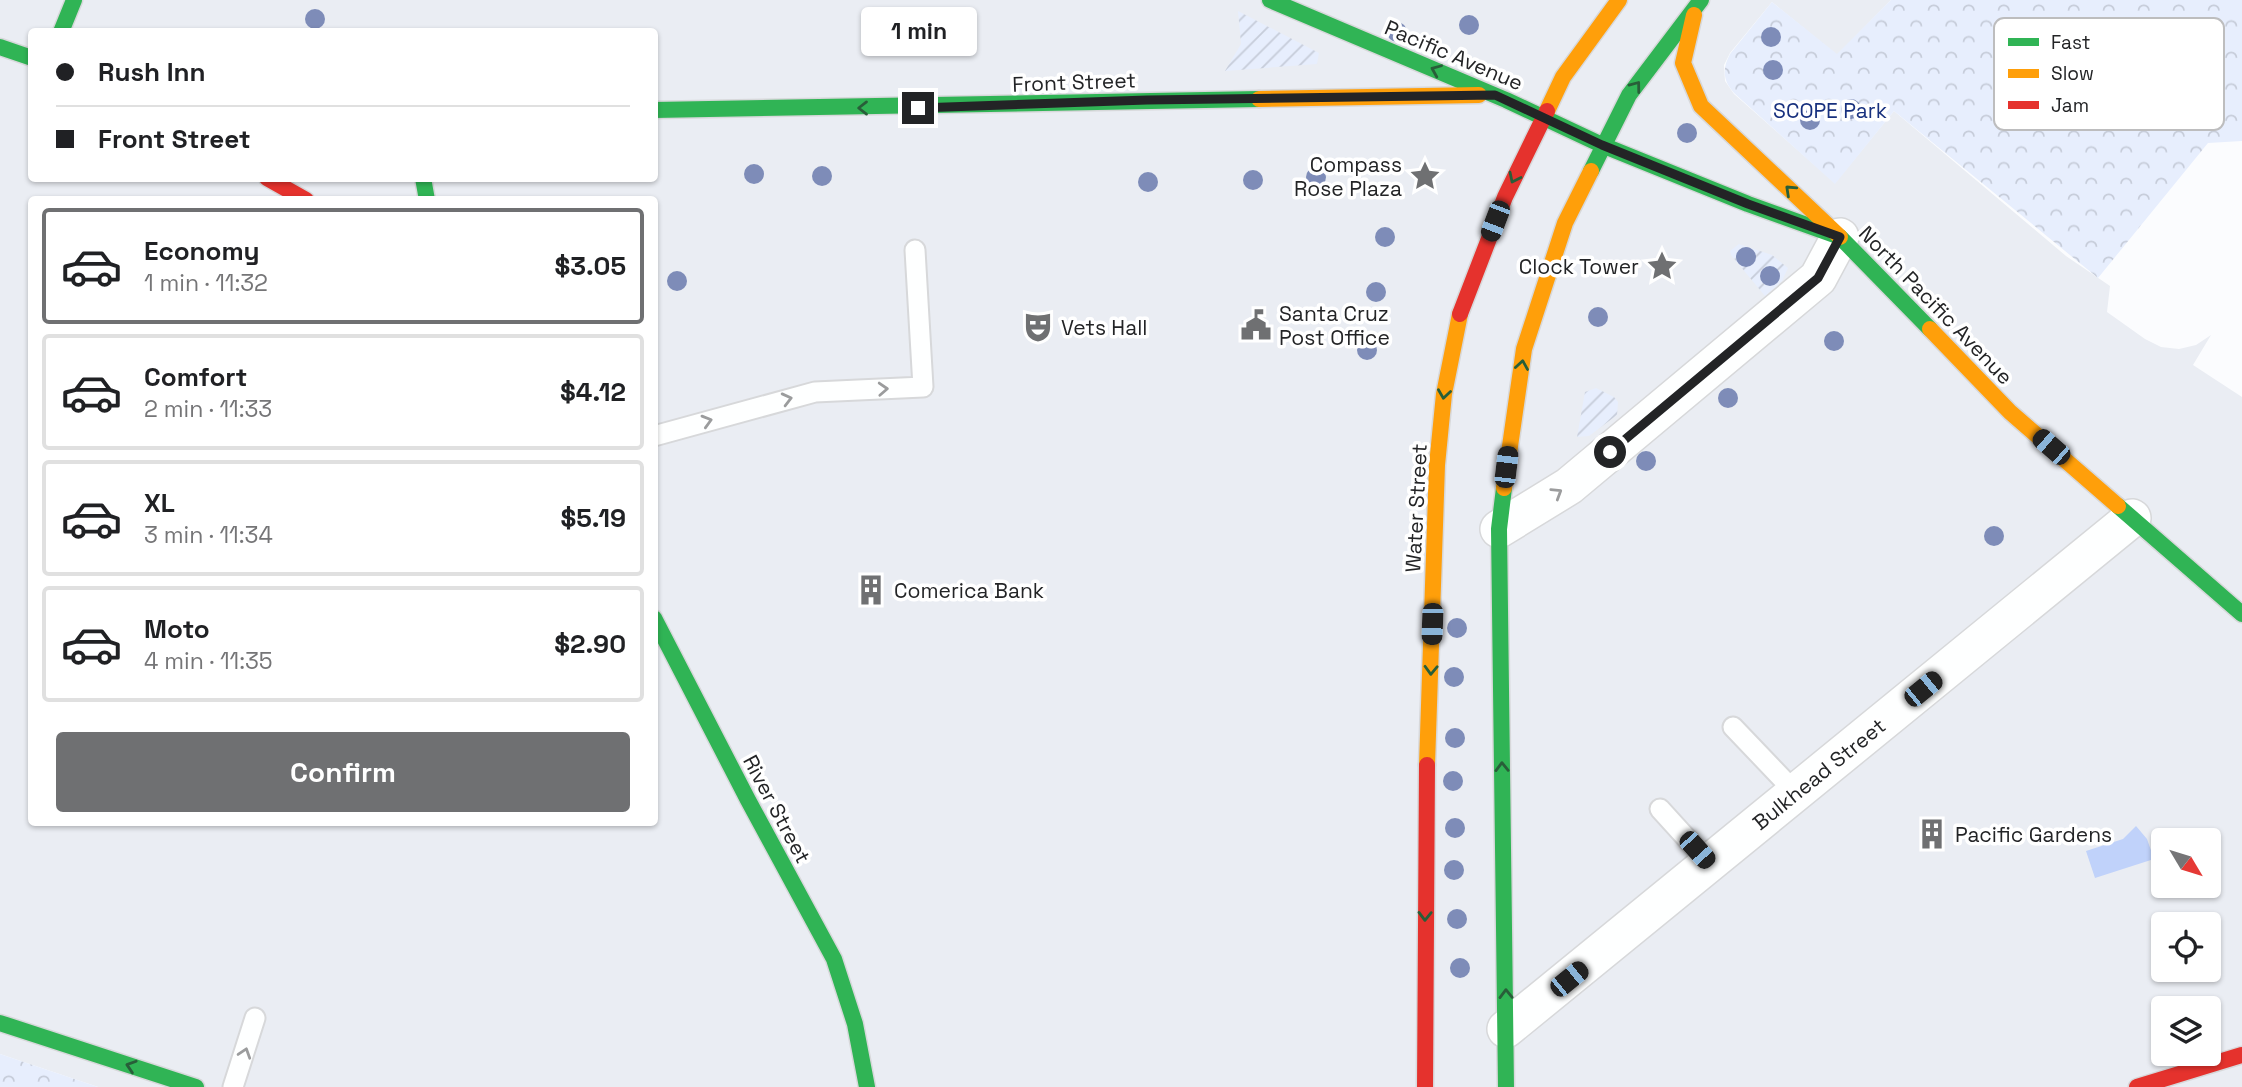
<!DOCTYPE html>
<html lang="en">
<head>
<meta charset="utf-8">
<style>
  body { margin:0; font-family:"Space Grotesk",sans-serif; background:#f2f2f2; color:#202124; height:100vh; display:flex; flex-direction:column; font-size:26px; white-space:nowrap }
  * { box-sizing:border-box; margin:0 }
  p { font-size:23px; color:#757577 }
  .icon { flex:none; width:38px; height:38px; fill:none; stroke:currentColor; stroke-width:2; stroke-linecap:round; stroke-linejoin:round }
  .map { position:relative; flex:1; overflow:hidden }
  .panel { position:absolute; left:28px; top:196px; width:630px; height:630px; display:flex; flex-direction:column; background:#fff; border-radius:7px; box-shadow:0 2px 5px #0004 }
  .panel>* { flex:none }
  .banner { position:absolute; left:28px; top:28px; width:630px; height:154px; border-radius:7px; box-shadow:0 2px 5px #0004; display:grid; align-content:center; height:154px; padding:0 28px; background:#fff }
  .needle { width:46px; rotate:128deg }
  .fabs { position:absolute; left:2151px; top:828px; display:grid; gap:14px }
  .fabs a { display:grid; place-items:center; width:70px; height:70px; border-radius:7px; background:#fff; box-shadow:0 2px 5px #0004; font-size:35px }
  .end { position:absolute; width:32px; height:32px; margin:-16px; border:9px solid #232426; background:#fff; box-shadow:0 0 0 4px #fff }
  .from { border-radius:50% }
  .bubble { position:absolute; height:49px; border-radius:7px; background:#fff; box-shadow:0 2px 5px #0004; font-size:23px; font-weight:700; line-height:49px; text-align:center }
  .car { position:absolute; width:21px; height:42px; margin:-21px -10px; border-radius:9px; box-shadow:0 0 5px 2px #0007; background:linear-gradient(#222 24%,#8ab4d8 0 40%,#222 0 76%,#8ab4d8 0 86%,#222 0) }
  .banner b { display:flex; align-items:center; gap:24px; height:66px; font-size:26px }
  .banner b+b { border-top:2px solid #e0e0e0 }
  .banner i { width:18px; height:18px; background:#202124 }
  ul { padding:12px 0 0; list-style:none }
  li { display:flex; align-items:center; gap:21px; height:116px; margin:0 14px 10px; padding:0 14px; border:4px solid #e0e0e0; border-radius:7px }
  li div { flex:1 }
  li b { display:block; font-size:26px }
  li em { font-style:normal; font-weight:700 }
  li.active { border-color:#6f7072 }
  li>.icon { width:63px; height:63px; stroke-width:1.5 }
  .action { display:flex; gap:14px; margin-top:auto; padding:14px 28px }
  .action a { flex:1; height:80px; border-radius:7px; background:#6f7072; color:#fff; font-size:28px; font-weight:700; line-height:80px; text-align:center }
  .map>svg:first-child { display:block }
</style>
</head>
<body>
<div class="map">
<svg width="2242" height="1087" viewBox="0 0 2242 1087">
  <defs>
    <pattern id="park-crowns" width="20" height="18" patternUnits="userSpaceOnUse" patternTransform="scale(1.75)"><rect width="20" height="18" fill="#e7eefd"/><path d="M2 6a3 3 0 1 1 6 0M12 15a3 3 0 1 1 6 0" fill="none" stroke="#c6ccd9"/></pattern>
    <pattern id="garden-furrows" width="10" height="10" patternUnits="userSpaceOnUse" patternTransform="scale(1.75)"><rect width="10" height="10" fill="#e7eefd"/><path d="M-1 1l2-2M0 10L10 0M9 11l2-2" fill="none" stroke="#c6ccd9"/></pattern>
  </defs>
  <rect width="100%" height="100%" fill="#fbfcfe"/>
  <path fill="#eaedf3" fill-rule="evenodd" d="M 0,0 L 1891,0 L 1837,55 L 1772,2 L 1730,53 L 1724,65 L 1725,81 L 1734,94 L 1835,183 L 1894,111 L 2066,256 L 2110,286 L 2107,312 L 2145,339 L 2161,347 L 2179,349 L 2196,345 L 2211,335 L 2193,365 L 2242,397 L 2242,1087 L 98,1087 L 0,1054 ZM 32,32 L 654,32 L 654,178 L 32,178 ZM 32,200 L 654,200 L 654,822 L 32,822 ZM 2163,840 L 2208,840 L 2208,886 L 2163,886 ZM 2163,924 L 2208,924 L 2208,970 L 2163,970 ZM 2163,1008 L 2208,1008 L 2208,1054 L 2163,1054 Z"/>
  <path fill="url(#park-crowns)" d="M 1891,0 L 2242,0 L 2242,141 L 2208,143 L 2098,278 L 1894,111 L 1835,184 L 1734,93 C 1723,81 1722,69 1730,54 L 1772,2 L 1837,54 Z
    M 0,1054 L 98,1087 L 0,1087 Z"/>
  <path fill="url(#garden-furrows)" d="M 1238,11 L 1319,53 L 1317,64 L 1225,71 L 1241,44 Z
    M 1739,244 L 1772,255 L 1788,268 L 1782,281 L 1765,296 L 1731,255 L 1730,251 Z
    M 1596,388 L 1614,397 L 1618,402 L 1617,415 L 1589,436 L 1577,437 L 1585,392 Z"/>
  <path fill="#c0d2fa" d="M 2136,826 L 2147,839 L 2154,859 L 2095,878 L 2086,851 L 2123,839 Z"/>
  <g fill="none" stroke-linecap="round" stroke-linejoin="round">
    <g stroke="#d7d8da" stroke-width="23">
      <path id="lane" d="M 654,436 L 815,392 L 923,387 L 915,250
        M 1733,727 L 1796,793
        M 1660,809 L 1710,864
        M 233,1087 L 255,1018"/>
    </g>
    <g stroke="#d7d8da" stroke-width="40">
      <path id="street" d="M 1499,529 L 1569,486 L 1818,278 L 1840,237
        M 1506,1029 L 2132,518"/>
    </g>
    <g stroke="#d7d8da" stroke-width="19">
      <path id="fast" d="M 1270,0 L 1506,100 L 1602,145 L 1748,204 L 1840,237 L 1930,329
        M 61,32 L 74,0
        M 0,47 L 32,58
        M 654,110 L 1259,99
        M 1591,171 L 1629,95 L 1701,0
        M 423,178 L 427,200
        M 1504,488 L 1499,529 L 1506,1087
        M 2118,506 L 2242,614
        M 654,618 L 748,800 L 834,959 L 855,1024 L 867,1087
        M 0,1023 L 196,1087"/>
    </g>
    <g stroke="#d7d8da" stroke-width="19">
      <path id="slow" d="M 1694,15 L 1683,63 L 1701,106 L 1840,237
        M 1259,99 L 1479,95
        M 1547,111 L 1563,77 L 1619,0
        M 1930,329 L 2010,412 L 2118,506
        M 1504,488 L 1524,349 L 1565,223 L 1591,171
        M 1427,765 L 1437,465 L 1444,394 L 1460,314"/>
    </g>
    <g stroke="#d7d8da" stroke-width="19">
      <path id="jam" d="M 267,178 L 306,200
        M 1460,314 L 1505,197 L 1547,111
        M 1425,1087 L 1427,765
        M 2137,1087 L 2242,1055"/>
    </g>
    <use href="#lane" stroke="#feffff" stroke-width="19"/>
    <use href="#street" stroke="#feffff" stroke-width="37"/>
    <use href="#fast" stroke="#30b455" stroke-width="16"/>
    <use href="#slow" stroke="#ff9f0a" stroke-width="16"/>
    <use href="#jam" stroke="#e5322d" stroke-width="16"/>
  </g>
  <g fill="#7e8cb8">
    <circle cx="315" cy="19" r="10"/>
    <circle cx="1469" cy="25" r="10"/>
    <circle cx="1397" cy="32" r="10"/>
    <circle cx="1771" cy="37" r="10"/>
    <circle cx="1773" cy="70" r="10"/>
    <circle cx="1851" cy="109" r="10"/>
    <circle cx="1810" cy="120" r="10"/>
    <circle cx="1687" cy="133" r="10"/>
    <circle cx="754" cy="174" r="10"/>
    <circle cx="822" cy="176" r="10"/>
    <circle cx="1316" cy="177" r="10"/>
    <circle cx="1253" cy="180" r="10"/>
    <circle cx="1148" cy="182" r="10"/>
    <circle cx="1385" cy="237" r="10"/>
    <circle cx="1746" cy="257" r="10"/>
    <circle cx="1770" cy="276" r="10"/>
    <circle cx="677" cy="281" r="10"/>
    <circle cx="1376" cy="292" r="10"/>
    <circle cx="1598" cy="317" r="10"/>
    <circle cx="1834" cy="341" r="10"/>
    <circle cx="1367" cy="350" r="10"/>
    <circle cx="1728" cy="398" r="10"/>
    <circle cx="1646" cy="461" r="10"/>
    <circle cx="1994" cy="536" r="10"/>
    <circle cx="1457" cy="628" r="10"/>
    <circle cx="1454" cy="677" r="10"/>
    <circle cx="1455" cy="738" r="10"/>
    <circle cx="1453" cy="781" r="10"/>
    <circle cx="1455" cy="828" r="10"/>
    <circle cx="1454" cy="870" r="10"/>
    <circle cx="1457" cy="919" r="10"/>
    <circle cx="1460" cy="968" r="10"/>
  </g>
  <defs><path id="oneway-chevron" d="M-2-3.5L2.5 0L-2 3.5" fill="none" stroke-width="1.6" stroke-linecap="round" stroke-linejoin="round" transform="scale(1.75)"/></defs>
  <g stroke="#285e39">
    <use href="#oneway-chevron" transform="translate(1436 70) rotate(-157)"/>
    <use href="#oneway-chevron" transform="translate(1636 86) rotate(-53)"/>
    <use href="#oneway-chevron" transform="translate(863 108) rotate(180)"/>
    <use href="#oneway-chevron" transform="translate(1514 178) rotate(116)"/>
    <use href="#oneway-chevron" transform="translate(1790 190) rotate(-137)"/>
    <use href="#oneway-chevron" transform="translate(1522 365) rotate(-81)"/>
    <use href="#oneway-chevron" transform="translate(1444 394) rotate(98)"/>
    <use href="#oneway-chevron" transform="translate(1431 670) rotate(92)"/>
    <use href="#oneway-chevron" transform="translate(1502 767) rotate(-91)"/>
    <use href="#oneway-chevron" transform="translate(1425 916) rotate(91)"/>
    <use href="#oneway-chevron" transform="translate(1506 994) rotate(-91)"/>
    <use href="#oneway-chevron" transform="translate(131 1066) rotate(-162)"/>
  </g>
  <g stroke="#9b9c9d">
    <use href="#oneway-chevron" transform="translate(883 389) rotate(-3)"/>
    <use href="#oneway-chevron" transform="translate(787 399) rotate(-14)"/>
    <use href="#oneway-chevron" transform="translate(707 421) rotate(-16)"/>
    <use href="#oneway-chevron" transform="translate(1557 493) rotate(-32)"/>
    <use href="#oneway-chevron" transform="translate(245 1053) rotate(-72)"/>
  </g>
  <g fill="none" stroke-linecap="round" stroke-linejoin="round">
    <path stroke="#232426" stroke-width="9" d="M 918,108 L 1147,100 L 1495,95 L 1602,145 L 1748,204 L 1840,237 L 1818,278 L 1610,452"/>
  </g>
  <defs>
    <g id="sight-bare" transform="scale(2.415)"><path d="M0-6L1.8-2.2L6-1.7L2.9 1.2L3.7 5.4L0 3.3L-3.7 5.4L-2.9 1.2L-6-1.7L-1.8-2.2Z" fill="#6f7072" stroke="#fff" stroke-width="2.5" paint-order="stroke"/></g>
    <g id="civic-bare" transform="scale(2.415)"><path d="M-.6-6.5H3V-4.5H.6V-3L4-1V1h2V6H-6V1h2V-1L-.6-3ZM-1.2 2.5V6h2.4V2.5Z" fill="#6f7072" stroke="#fff" stroke-width="2.5" paint-order="stroke"/></g>
    <g id="theatre-bare" transform="scale(2.415)"><path d="M-5-5.5Q0-4 5-5.5V0Q5 5 0 6Q-5 5-5 0ZM-3.3-2.5H-1v1.5H-3.3ZM1-2.5H3.3v1.5H1ZM-2.8 1Q0 5.5 2.8 1Z" fill="#6f7072" stroke="#fff" stroke-width="2.5" paint-order="stroke"/></g>
    <g id="building-bare" transform="scale(2.415)"><path d="M-4-6H4V6H1V3H-1V6H-4ZM-2.5-4.3h1.7v1.8h-1.7ZM.8-4.3h1.7v1.8H.8ZM-2.5-1h1.7V.8h-1.7ZM.8-1h1.7V.8H.8Z" fill="#6f7072" stroke="#fff" stroke-width="2.5" paint-order="stroke"/></g>
  </defs>
  <g fill-rule="evenodd">
    <use href="#sight-bare" x="1425" y="176"/>
    <use href="#sight-bare" x="1662" y="266"/>
    <use href="#civic-bare" x="1256" y="325"/>
    <use href="#theatre-bare" x="1038" y="327"/>
    <use href="#building-bare" x="871" y="590"/>
    <use href="#building-bare" x="1932" y="834"/>
  </g>
  <g text-anchor="middle" dominant-baseline="central" stroke-width="7" stroke-linejoin="round" paint-order="stroke">
    <g font-size="21" fill="#232426" stroke="#fff">
      <text transform="translate(1454 55) rotate(23)">Pacific Avenue</text>
      <text transform="translate(1074 82) rotate(-2)">Front Street</text>
      <text transform="translate(1936 305) rotate(46)">North Pacific Avenue</text>
      <text transform="translate(1416 508) rotate(-87)">Water Street</text>
      <text transform="translate(1819 774) rotate(-39)">Bulkhead Street</text>
      <text transform="translate(777 809) rotate(62)">River Street</text>
    </g>
    <g font-size="21" fill="#17307e" stroke="#fff">
      <text x="1830" y="110">SCOPE Park</text>
    </g>
    <g font-size="21" fill="#232426" stroke="#fff" text-anchor="start">
      <text x="1402" y="164" text-anchor="end">Compass<tspan x="1402" dy="24">Rose Plaza</tspan></text>
      <text x="1639" y="266" text-anchor="end">Clock Tower</text>
      <text x="1279" y="313">Santa Cruz<tspan x="1279" dy="24">Post Office</tspan></text>
      <text x="1061" y="327">Vets Hall</text>
      <text x="894" y="590">Comerica Bank</text>
      <text x="1955" y="834">Pacific Gardens</text>
    </g>
  </g>
  <rect x="1994" y="18" width="230" height="112" rx="10" fill="#fff" stroke="#bdbdbe" stroke-width="2"/>
  <rect x="2008" y="38" width="31" height="8" fill="#30b455"/>
  <rect x="2008" y="69" width="31" height="9" fill="#ff9f0a"/>
  <rect x="2008" y="101" width="31" height="8" fill="#e5322d"/>
  <g font-size="19" fill="#232426">
    <text x="2051" y="49">Fast</text>
    <text x="2051" y="80">Slow</text>
    <text x="2051" y="112">Jam</text>
  </g>
</svg>
<div class="fabs">
<a><svg class="needle" viewBox="-14 -14 28 28"><path d="M0-13l5 13h-10z" fill="#e53935"/><path d="M0 13l5-13h-10z" fill="#757577"/></svg></a>
<a><svg class="icon" aria-label="locate" viewBox="0 0 24 24"><circle cx="12" cy="12" r="6"/><path d="M12 2v4M12 18v4M2 12h4M18 12h4"/></svg></a>
<a><svg class="icon" aria-label="layers" viewBox="0 0 24 24"><path d="M12 4l9 5-9 5-9-5zM3 14l9 5 9-5"/></svg></a>
</div>
<i class="end from" style="left:1610px;top:452px"></i>
<i class="end" style="left:918px;top:108px"></i>
<div class="bubble" style="left:861px;top:7px;width:116px">1 min</div>
<i class="car" style="left:1495px;top:221px;rotate:201deg"></i>
<i class="car" style="left:2051px;top:447px;rotate:311deg"></i>
<i class="car" style="left:1506px;top:467px;rotate:7deg"></i>
<i class="car" style="left:1432px;top:624px;rotate:182deg"></i>
<i class="car" style="left:1923px;top:689px;rotate:51deg"></i>
<i class="car" style="left:1697px;top:850px;rotate:138deg"></i>
<i class="car" style="left:1569px;top:979px;rotate:51deg"></i>
<div class="banner">
<b><i class="from"></i>Rush Inn</b>
<b><i></i>Front Street</b>
</div>
<section class="panel">
<ul>
<li class="active"><svg class="icon" aria-label="car" viewBox="0 0 24 24"><path d="M5 17H2v-5l4-1 3-4h7l3 4 3 1v5h-3M9 17h6M6 11h13"/><circle cx="7" cy="17" r="2"/><circle cx="17" cy="17" r="2"/></svg><div><b>Economy</b><p>1 min · 11:32</p></div><em>$3.05</em></li>
<li><svg class="icon" aria-label="car" viewBox="0 0 24 24"><path d="M5 17H2v-5l4-1 3-4h7l3 4 3 1v5h-3M9 17h6M6 11h13"/><circle cx="7" cy="17" r="2"/><circle cx="17" cy="17" r="2"/></svg><div><b>Comfort</b><p>2 min · 11:33</p></div><em>$4.12</em></li>
<li><svg class="icon" aria-label="car" viewBox="0 0 24 24"><path d="M5 17H2v-5l4-1 3-4h7l3 4 3 1v5h-3M9 17h6M6 11h13"/><circle cx="7" cy="17" r="2"/><circle cx="17" cy="17" r="2"/></svg><div><b>XL</b><p>3 min · 11:34</p></div><em>$5.19</em></li>
<li><svg class="icon" aria-label="car" viewBox="0 0 24 24"><path d="M5 17H2v-5l4-1 3-4h7l3 4 3 1v5h-3M9 17h6M6 11h13"/><circle cx="7" cy="17" r="2"/><circle cx="17" cy="17" r="2"/></svg><div><b>Moto</b><p>4 min · 11:35</p></div><em>$2.90</em></li>
</ul>
<div class="action"><a>Confirm</a></div>
</section>
</div>
</body>
</html>
